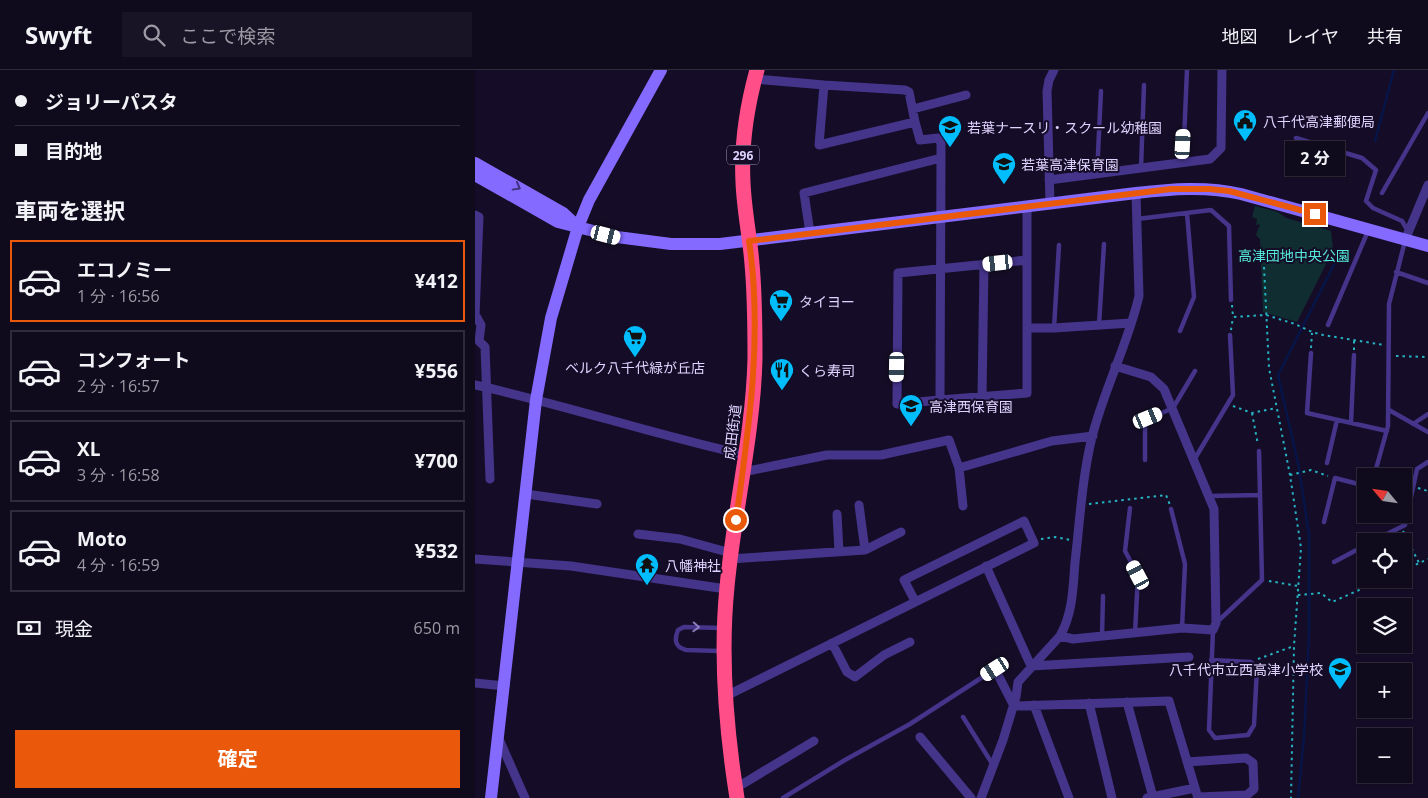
<!DOCTYPE html>
<html lang="ja">
<head>
<meta charset="utf-8">
<style>
  body { margin:0; font-family:"Open Sans","Noto Sans JP",sans-serif; background:#191326; color:#f1f3f6; height:100vh; display:flex; flex-direction:column; font-size:19px; white-space:nowrap }
  * { box-sizing:border-box; margin:0 }
  p { font-size:16px; color:#9c9aa4 }
  .icon { flex:none; width:28px; height:28px; fill:none; stroke:currentColor; stroke-width:2; stroke-linecap:round; stroke-linejoin:round }
  .map { position:relative; flex:1; overflow:hidden }
  .sheet { display:flex; flex-direction:column; background:#100a1d; width:475px }
  .sheet>* { flex:none }
  .hud { display:grid; align-content:center; height:110px; padding:0 15px; background:#100a1d }
  .needle { width:32px; rotate:299deg }
  .controls { position:absolute; left:882px; top:398px; display:grid; gap:10px }
  .controls a { display:grid; place-items:center; width:55px; height:55px; border-radius:0px; background:#100a1d; box-shadow:0 1px 4px #0004,0 0 0 1px #302b3b; font-size:25px }
  .end { position:absolute; width:22px; height:22px; margin:-11px; border:6px solid #ea580c; background:#fff; box-shadow:0 0 0 2px #fff }
  .from { border-radius:50% }
  .bubble { position:absolute; height:35px; border-radius:0px; background:#100a1d; box-shadow:0 1px 4px #0004,0 0 0 1px #302b3b; font-size:16px; font-weight:700; line-height:35px; text-align:center }
  .car { position:absolute; width:15px; height:30px; margin:-15px -8px; border-radius:6px; box-shadow:0 0 4px 1px #0007; background:linear-gradient(#fff 24%,#345 0 40%,#fff 0 76%,#345 0 86%,#fff 0) }
  .hud b { display:flex; align-items:center; gap:18px; height:48px; font-size:19px }
  .hud b+b { border-top:1px solid #302b3b }
  .hud i { width:12px; height:12px; background:#f1f3f6 }
  ul { padding:0; list-style:none }
  li { display:flex; align-items:center; gap:15px; height:82px; margin:0 10px 8px; padding:0 5px; border:2px solid #302b3b; border-radius:0px }
  li div { flex:1 }
  li b { display:block; font-size:19px }
  li em { font-style:normal; font-weight:700 }
  li.current { border-color:#ea580c }
  li>.icon { width:45px; height:45px; stroke-width:1.5 }
  h2 { padding:0 15px; font-size:22px; line-height:60px }
  .pay { display:flex; align-items:center; gap:12px; height:55px; padding:0 15px; font-size:19px }
  .pay p { margin-inline-start:auto }
  .primary-button { display:flex; gap:10px; margin-top:auto; padding:10px 15px }
  .primary-button a { flex:1; height:58px; border-radius:0px; background:#ea580c; color:#fff; font-size:20px; font-weight:700; line-height:58px; text-align:center }
  header { display:flex; align-items:center; gap:30px; box-sizing:border-box; height:70px; padding:0 25px; background:#100a1d; border-bottom:1px solid #302b3b }
  header strong { font-size:24px }
  nav { display:flex; gap:28px; margin-inline-start:auto; font-size:18px }
  .search { width:350px; height:45px; background:#191326; display:flex; align-items:center; gap:12px; box-sizing:border-box; padding:0 18px; border-radius:0px; color:#9c9aa4; font-size:19px }
  main { display:flex; flex:1; min-height:0 }
  .map>svg:first-child { display:block }
</style>
</head>
<body>
<header>
<strong>Swyft</strong>
<div class="search"><svg class="icon" aria-label="search" viewBox="0 0 24 24"><circle cx="10" cy="10" r="6"/><path d="M15 15l6 6"/></svg>ここで検索</div>
<nav><a>地図</a><a>レイヤ</a><a>共有</a></nav>
</header>
<main>
<section class="sheet">
<div class="hud">
<b><i class="from"></i>ジョリーパスタ</b>
<b><i></i>目的地</b>
</div>
<h2>車両を選択</h2>
<ul>
<li class="current"><svg class="icon" aria-label="car" viewBox="0 0 24 24"><path d="M5 17H2v-5l4-1 3-4h7l3 4 3 1v5h-3M9 17h6M6 11h13"/><circle cx="7" cy="17" r="2"/><circle cx="17" cy="17" r="2"/></svg><div><b>エコノミー</b><p>1 分 · 16:56</p></div><em>¥412</em></li>
<li><svg class="icon" aria-label="car" viewBox="0 0 24 24"><path d="M5 17H2v-5l4-1 3-4h7l3 4 3 1v5h-3M9 17h6M6 11h13"/><circle cx="7" cy="17" r="2"/><circle cx="17" cy="17" r="2"/></svg><div><b>コンフォート</b><p>2 分 · 16:57</p></div><em>¥556</em></li>
<li><svg class="icon" aria-label="car" viewBox="0 0 24 24"><path d="M5 17H2v-5l4-1 3-4h7l3 4 3 1v5h-3M9 17h6M6 11h13"/><circle cx="7" cy="17" r="2"/><circle cx="17" cy="17" r="2"/></svg><div><b>XL</b><p>3 分 · 16:58</p></div><em>¥700</em></li>
<li><svg class="icon" aria-label="car" viewBox="0 0 24 24"><path d="M5 17H2v-5l4-1 3-4h7l3 4 3 1v5h-3M9 17h6M6 11h13"/><circle cx="7" cy="17" r="2"/><circle cx="17" cy="17" r="2"/></svg><div><b>Moto</b><p>4 分 · 16:59</p></div><em>¥532</em></li>
</ul>
<div class="pay"><svg class="icon" aria-label="cash" viewBox="0 0 24 24"><path d="M3 7h18v10H3z"/><circle cx="12" cy="12" r="2"/></svg>現金<p>650 m</p></div>
<div class="primary-button"><a>確定</a></div>
</section>
<div class="map">
<svg width="953" height="728" viewBox="0 0 953 728">
  <rect width="100%" height="100%" fill="#150d27"/>
  <path fill="#102e32" d="M 780,136 L 803,142 L 811,148 L 856,161 L 858,180 L 822,252 L 788,242 L 785,169 L 781,165 L 785,154 L 781,155 L 782,149 L 777,147 Z"/>
  <g fill="none" stroke-linecap="round" stroke-linejoin="round">
    <path stroke="#061448" stroke-width="2.5" d="M 900,71 L 919,0
      M 823,728 L 829,667 L 834,565 L 834,465 L 824,398 L 803,305 L 866,181"/>
    <path stroke="#25b3c2" stroke-width="2" stroke-dasharray="2.5 4" stroke-linecap="butt" d="M 789,197 L 794,298 L 815,405 L 826,478 L 819,576 L 816,728
      M 757,235 L 758,247 L 791,245 L 820,254 L 837,262 L 848,265 L 909,275
      M 756,260 L 758,247
      M 836,278 L 837,263
      M 879,280 L 879,271
      M 921,286 L 953,287
      M 758,336 L 777,343 L 801,338
      M 777,343 L 783,375
      M 815,405 L 836,400 L 853,406
      M 943,418 L 953,421
      M 614,434 L 691,425 L 695,435
      M 928,461 L 944,493
      M 566,469 L 580,467 L 595,470
      M 929,500 L 953,489
      M 794,511 L 823,516
      M 823,525 L 846,523 L 857,532 L 909,509
      M 783,589 L 819,576"/>
    <path stroke="#44348a" stroke-width="4.5" d="M 821,68 L 887,88 L 901,100 L 891,131 L 898,138 L 927,151 L 933,161
      M 708,93 L 712,0
      M 666,98 L 669,15
      M 622,104 L 626,21
      M 907,123 L 953,43
      M 662,149 L 736,140 L 754,156 L 756,230
      M 921,202 L 953,213
      M 624,255 L 629,174
      M 853,255 L 893,161
      M 579,258 L 584,175
      M 705,261 L 719,227 L 712,143
      M 836,283 L 832,343 L 912,361
      M 914,340 L 953,362
      M 876,353 L 879,285
      M 938,354 L 953,344
      M 670,390 L 670,354 L 673,349 L 698,338 L 720,301
      M 719,390 L 758,325 L 755,265
      M 852,393 L 862,350
      M 899,406 L 913,356 L 914,234 L 930,171
      M 734,426 L 785,425
      M 655,438 L 650,481 L 663,505 L 660,563
      M 696,439 L 710,494 L 707,558
      M 849,452 L 860,408 L 891,416
      M 898,471 L 930,455 L 942,399 L 953,392
      M 859,492 L 891,475
      M 742,552 L 787,510 L 784,381
      M 627,566 L 628,526
      M 245,581 L 211,580 C 200,577 199,570 203,560 L 209,557 L 246,558
      M 736,590 L 776,592 L 782,598 L 779,655 L 773,665 L 740,668 L 734,660 L 738,560
      M 488,647 L 518,695
      M 308,728 L 370,690 L 435,654 L 520,599"/>
    <path stroke="#44348a" stroke-width="9" d="M 280,9 L 349,15
      M 349,15 L 430,20 L 434,22 L 440,52 L 344,75 Z
      M 438,39 L 491,25
      M 440,52 L 445,70 L 463,68 L 466,73 L 466,88
      M 574,110 L 735,89 L 746,78 L 747,0
      M 575,133 L 572,21 L 574,10 L 579,0
      M 0,145 L 4,147 L 0,246
      M 335,163 L 329,123 L 466,88 L 465,330 L 552,323 L 552,136
      M 930,170 L 953,115
      M 1,246 L 6,255 L 4,271 L 10,277 L 15,409
      M 552,258 L 579,258 L 656,253
      M 640,296 L 676,307 L 689,319 L 739,439 L 741,553 L 738,560 L 707,558 L 598,569 L 585,566 C 598,543 598,517 600,492 C 605,450 607,408 617,367 C 629,319 653,274 664,226 L 661,123
      M 0,315 C 91,335 180,365 271,385
      M 507,327 L 509,194
      M 465,330 L 422,334 L 423,203 L 552,190
      M 268,402 L 352,385 L 406,385 L 474,370 L 484,398
      M 51,424 L 122,434
      M 488,436 L 484,398 L 577,371 L 618,366
      M 362,444 L 364,482
      M 163,464 L 205,469 L 256,483
      M 390,480 L 426,462
      M 0,489 L 96,496 L 251,519
      M 255,489 L 390,480 L 384,435
      M 511,496 L 556,596 L 714,587
      M 357,573 L 372,602 L 380,607 L 409,585 L 435,572
      M 520,599 L 539,636
      M 0,613 L 30,616
      M 251,626 L 559,473 L 549,451 L 429,510 L 440,531
      M 652,632 L 678,727
      M 614,633 L 637,728
      M 559,635 L 594,728
      M 539,636 L 694,631 L 723,728
      M 445,667 L 496,728
      M 24,669 L 50,728
      M 712,692 L 771,688 L 778,693 L 779,719 L 772,725 L 723,727
      M 261,718 L 339,671
      M 506,728 L 528,670 L 541,627 L 543,612 L 585,566
      M 672,728 L 720,718"/>
    <path stroke="#846aff" stroke-width="12" d="M 0,93 L 88,143 L 101,155
      M 0,105 L 83,152 L 142,167 L 196,174 L 245,174 L 661,123 C 696,119 731,116 766,124 L 953,176
      M 16,728 L 61,330 L 76,248 L 103,157 L 114,130 L 186,0"/>
    <path stroke="#ff4e88" stroke-width="15" d="M 262,728 C 251,659 245,587 252,517 C 259,441 278,366 280,289 C 280,257 280,226 277,194 C 275,167 269,140 268,112 C 266,74 272,36 282,0"/>
  </g>
  <defs><path id="oneway-chevron" d="M-2-3.5L2.5 0L-2 3.5" fill="none" stroke-width="1.6" stroke-linecap="round" stroke-linejoin="round" transform="scale(1.25)"/></defs>
  <use stroke="#41327d" href="#oneway-chevron" transform="translate(42 117) rotate(29)"/>
  <use stroke="#8a7cbf" href="#oneway-chevron" transform="translate(221 557) rotate(3)"/>
  <g fill="none" stroke-linecap="round" stroke-linejoin="round">
    <path stroke="#ea580c" stroke-width="6" d="M 261,450 C 274,357 288,265 274,171 L 696,119 L 734,119 L 754,121 L 840,144"/>
  </g>
  <defs>
    <g id="civic-pin" transform="scale(1.25)"><path d="M0 17L-7.5 6A9.5 9.5 0 1 1 7.5 6Z" fill="#00befe" stroke="#150d27"/><path d="M-.6-6.5H3V-4.5H.6V-3L4-1V1h2V6H-6V1h2V-1L-.6-3ZM-1.2 2.5V6h2.4V2.5Z" fill="#111"/></g>
    <g id="school-pin" transform="scale(1.25)"><path d="M0 17L-7.5 6A9.5 9.5 0 1 1 7.5 6Z" fill="#00befe" stroke="#150d27"/><path d="M0-5L7-2L0 1L-7-2ZM-4 1L0 2.5L4 1V4Q0 6-4 4Z" fill="#111"/></g>
    <g id="supermarket-pin" transform="scale(1.25)"><path d="M0 17L-7.5 6A9.5 9.5 0 1 1 7.5 6Z" fill="#00befe" stroke="#150d27"/><path d="M-6-5.5h2.5l.6 2H6L4.5 2H-2.5L-4.4-4H-6ZM-1.5 3.2a1.3 1.3 0 1 0 .1 0ZM3 3.2a1.3 1.3 0 1 0 .1 0Z" fill="#111"/></g>
    <g id="restaurant-pin" transform="scale(1.25)"><path d="M0 17L-7.5 6A9.5 9.5 0 1 1 7.5 6Z" fill="#00befe" stroke="#150d27"/><path d="M-5-6h1v4h1v-4h1v4h1v-4h1v5L-1.5 .5V6h-2V.5L-5-1ZM5-6V6H3V1.5H1.5Q1.5-4 5-6Z" fill="#111"/></g>
    <g id="temple-pin" transform="scale(1.25)"><path d="M0 17L-7.5 6A9.5 9.5 0 1 1 7.5 6Z" fill="#00befe" stroke="#150d27"/><path d="M0-6L5-2H3V0L6.5 2.5H4V6H1.5V3h-3V6H-4V2.5H-6.5L-3 0V-2H-5Z" fill="#111"/></g>
  </defs>
  <g fill-rule="evenodd">
    <use href="#civic-pin" x="770" y="51"/>
    <use href="#school-pin" x="475" y="57"/>
    <use href="#school-pin" x="529" y="94"/>
    <use href="#supermarket-pin" x="306" y="231"/>
    <use href="#supermarket-pin" x="160" y="267"/>
    <use href="#restaurant-pin" x="307" y="300"/>
    <use href="#school-pin" x="436" y="336"/>
    <use href="#temple-pin" x="172" y="495"/>
    <use href="#school-pin" x="865" y="599"/>
  </g>
  <g text-anchor="middle" dominant-baseline="central" stroke-width="4" stroke-linejoin="round" paint-order="stroke">
    <rect fill="#150d27" stroke="#a298be" stroke-width="1" x="252" y="75.5" width="32" height="19" rx="4"/>
    <g font-size="12" font-weight="bold" fill="#dfd3ff">
      <text x="268" y="85">296</text>
    </g>
    <g font-size="14" fill="#dfd3ff" stroke="#150d27" text-anchor="start">
      <text x="788" y="51">八千代高津郵便局</text>
      <text x="492" y="57">若葉ナースリ・スクール幼稚園</text>
      <text x="546" y="94">若葉高津保育園</text>
      <text x="324" y="231">タイヨー</text>
      <text x="160" y="297" text-anchor="middle">ベルク八千代緑が丘店</text>
      <text x="324" y="300">くら寿司</text>
      <text x="454" y="336">高津西保育園</text>
      <text x="190" y="495">八幡神社</text>
      <text x="848" y="599" text-anchor="end">八千代市立西高津小学校</text>
    </g>
    <g font-size="14" fill="#55eadb" stroke="#150d27">
      <text x="819" y="185">高津団地中央公園</text>
    </g>
    <g font-size="14" fill="#dfd3ff" stroke="#150d27">
      <text transform="translate(257 362) rotate(-83)">成田街道</text>
    </g>
  </g>
</svg>
<div class="controls">
<a><svg class="needle" viewBox="-14 -14 28 28"><path d="M0-13l5 13h-10z" fill="#e53935"/><path d="M0 13l5-13h-10z" fill="#9c9aa4"/></svg></a>
<a><svg class="icon" aria-label="locate" viewBox="0 0 24 24"><circle cx="12" cy="12" r="6"/><path d="M12 2v4M12 18v4M2 12h4M18 12h4"/></svg></a>
<a><svg class="icon" aria-label="layers" viewBox="0 0 24 24"><path d="M12 4l9 5-9 5-9-5zM3 14l9 5 9-5"/></svg></a>
<a>+</a>
<a>−</a>
</div>
<i class="end from" style="left:261px;top:450px"></i>
<i class="end" style="left:840px;top:144px"></i>
<div class="bubble" style="left:810px;top:71px;width:60px">2 分</div>
<i class="car" style="left:708px;top:74px;rotate:3deg"></i>
<i class="car" style="left:131px;top:165px;rotate:104deg"></i>
<i class="car" style="left:523px;top:193px;rotate:264deg"></i>
<i class="car" style="left:422px;top:297px;rotate:181deg"></i>
<i class="car" style="left:673px;top:348px;rotate:68deg"></i>
<i class="car" style="left:663px;top:505px;rotate:332deg"></i>
<i class="car" style="left:520px;top:599px;rotate:238deg"></i>
</div>
</main>
</body>
</html>
